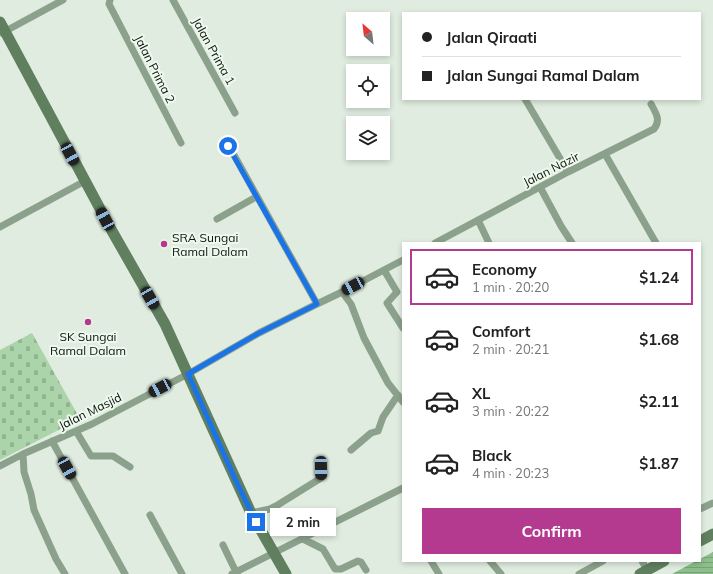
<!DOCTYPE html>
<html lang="en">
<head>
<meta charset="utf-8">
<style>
  body { margin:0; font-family:Mulish,sans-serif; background:#f2f2f2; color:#222; height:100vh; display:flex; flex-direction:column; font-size:15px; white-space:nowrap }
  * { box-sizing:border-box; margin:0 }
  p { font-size:13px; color:#767676 }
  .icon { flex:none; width:22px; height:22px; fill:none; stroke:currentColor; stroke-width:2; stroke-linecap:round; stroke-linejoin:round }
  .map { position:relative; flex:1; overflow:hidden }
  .details { position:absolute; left:402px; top:242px; width:299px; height:320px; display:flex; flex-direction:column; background:#fff; border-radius:0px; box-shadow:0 2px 6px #0003 }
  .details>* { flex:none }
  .banner { position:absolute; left:402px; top:12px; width:299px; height:88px; border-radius:0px; box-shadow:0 2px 6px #0003; display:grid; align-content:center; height:88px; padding:0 20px; background:#fff }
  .needle { width:26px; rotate:332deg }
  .fabs { position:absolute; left:346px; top:12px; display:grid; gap:8px }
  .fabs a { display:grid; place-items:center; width:44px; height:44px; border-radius:0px; background:#fff; box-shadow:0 2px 6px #0003; font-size:20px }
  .end { position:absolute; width:18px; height:18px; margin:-9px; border:5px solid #1a73e8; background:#fff; box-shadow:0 0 0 2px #fff }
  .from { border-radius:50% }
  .bubble { position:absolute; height:28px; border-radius:0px; background:#fff; box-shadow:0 2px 6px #0003; font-size:13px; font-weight:700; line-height:28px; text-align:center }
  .car { position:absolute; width:12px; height:24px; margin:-12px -6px; border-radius:5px; box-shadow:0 0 3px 1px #0007; background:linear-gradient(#222 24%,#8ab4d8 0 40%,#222 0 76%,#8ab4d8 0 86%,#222 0) }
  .banner b { display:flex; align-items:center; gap:14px; height:38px; font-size:15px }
  .banner b+b { border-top:1px solid #e0e0e0 }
  .banner i { width:10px; height:10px; background:#222 }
  ul { padding:7px 0 0; list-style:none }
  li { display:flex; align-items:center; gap:12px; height:56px; margin:0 8px 6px; padding:0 12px; border:2px solid transparent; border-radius:0px }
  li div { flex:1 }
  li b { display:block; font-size:15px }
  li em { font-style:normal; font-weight:700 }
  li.active { border-color:#b33a8e }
  li>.icon { width:36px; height:36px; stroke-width:1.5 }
  .button { display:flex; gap:8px; margin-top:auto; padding:8px 20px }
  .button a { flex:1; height:46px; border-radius:0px; background:#b33a8e; color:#fff; font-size:16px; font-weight:700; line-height:46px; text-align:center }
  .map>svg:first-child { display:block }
</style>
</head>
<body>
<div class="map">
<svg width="713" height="574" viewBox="0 0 713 574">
  <defs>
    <pattern id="cemetery-stones" width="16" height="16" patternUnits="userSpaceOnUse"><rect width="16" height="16" fill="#abd4aa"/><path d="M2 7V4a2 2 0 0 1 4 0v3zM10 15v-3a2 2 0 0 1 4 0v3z" fill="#92b591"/></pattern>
    <pattern id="water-rules" width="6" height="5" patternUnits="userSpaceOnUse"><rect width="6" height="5" fill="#8cbf8b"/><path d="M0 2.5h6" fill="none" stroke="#78a377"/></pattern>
  </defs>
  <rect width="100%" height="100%" fill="#dfecdf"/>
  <path fill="url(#cemetery-stones)" d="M 32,333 L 80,419 L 0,460 L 0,350 Z"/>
  <path fill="url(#water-rules)" d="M 713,552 L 713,574 L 672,574 L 696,561 L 700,561 L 700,559 Z"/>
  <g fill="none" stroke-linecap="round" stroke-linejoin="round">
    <path stroke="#8ba18b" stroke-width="7" d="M 110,0 L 109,4 L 181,143
      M 173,0 L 235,113
      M 2,33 L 63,0
      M 525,99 L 568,172
      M 229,146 L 317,304
      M 605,154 L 656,243
      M 540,187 L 561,226 L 572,243
      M 217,219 L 256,197
      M 478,220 L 489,243
      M 0,227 L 85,181
      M 435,243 L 568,172 L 654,129 C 661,120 656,113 651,104
      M 384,270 L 397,292 L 387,303 L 403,328
      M 342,292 L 351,304 L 364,338 L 388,383 L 403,402
      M 76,431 L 91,456 L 113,456 L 130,467
      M 52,441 L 125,574
      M 351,450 L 371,433 L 378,431 L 383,417 L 398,395
      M 23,454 L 24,472 L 31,494 L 34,510 L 56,559 L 65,574
      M 0,466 L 23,454 L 92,424 L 188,374 L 259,333 L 317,304 L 342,292 L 403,260
      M 700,509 L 713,503
      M 251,513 L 270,509 L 276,506 L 321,478 L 321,469
      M 150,515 L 182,574
      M 303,539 L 323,549 L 335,569 L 341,569 L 358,561 L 361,562 L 366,570
      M 223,545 L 237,574
      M 431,561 L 439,574
      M 490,561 L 501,574
      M 642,561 L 647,570
      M 232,574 L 403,488
      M 579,574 L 603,561"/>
    <path stroke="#5f7f5e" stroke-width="11" d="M 0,22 L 112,231 L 165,324 L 251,513 L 286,574
      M 700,541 L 713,534
      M 640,574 L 664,561"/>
  </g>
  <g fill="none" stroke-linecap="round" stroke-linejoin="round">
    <path stroke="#1a73e8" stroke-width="5" d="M 228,146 L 317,304 L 259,333 L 188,374 L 235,479 L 256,522"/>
  </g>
  <g fill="#b33a8e" stroke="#edf9ec" stroke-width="1.5">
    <circle cx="164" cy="244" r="4"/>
    <circle cx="88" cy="322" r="4"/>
  </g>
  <g text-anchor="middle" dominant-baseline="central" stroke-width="4" stroke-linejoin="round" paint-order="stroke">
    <g font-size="12" fill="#0e120e" stroke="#edf9ec">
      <text transform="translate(214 51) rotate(61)">Jalan Prima 1</text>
      <text transform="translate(155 69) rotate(63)">Jalan Prima 2</text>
      <text transform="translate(551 169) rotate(-27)">Jalan Nazir</text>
      <text transform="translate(90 411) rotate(-26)">Jalan Masjid</text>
    </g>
    <g font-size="12" fill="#0e120e" stroke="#edf9ec" text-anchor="start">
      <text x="172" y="237">SRA Sungai<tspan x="172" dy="14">Ramal Dalam</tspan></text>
      <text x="88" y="336" text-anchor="middle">SK Sungai<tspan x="88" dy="14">Ramal Dalam</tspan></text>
    </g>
  </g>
</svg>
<div class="fabs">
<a><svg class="needle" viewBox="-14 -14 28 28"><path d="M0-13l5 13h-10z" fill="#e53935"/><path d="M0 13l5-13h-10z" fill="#767676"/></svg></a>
<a><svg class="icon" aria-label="locate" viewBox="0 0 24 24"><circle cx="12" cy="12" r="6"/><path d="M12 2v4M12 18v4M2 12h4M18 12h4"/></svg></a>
<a><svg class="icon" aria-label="layers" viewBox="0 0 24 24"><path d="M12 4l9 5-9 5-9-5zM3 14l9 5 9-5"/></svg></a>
</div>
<i class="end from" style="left:228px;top:146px"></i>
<i class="end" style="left:256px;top:522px"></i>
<div class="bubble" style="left:270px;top:508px;width:66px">2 min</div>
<i class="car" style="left:70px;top:154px;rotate:152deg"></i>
<i class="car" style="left:105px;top:219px;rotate:332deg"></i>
<i class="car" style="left:353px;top:286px;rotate:242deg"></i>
<i class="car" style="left:150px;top:298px;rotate:150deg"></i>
<i class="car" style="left:160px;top:388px;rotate:242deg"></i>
<i class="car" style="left:67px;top:468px;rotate:151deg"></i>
<i class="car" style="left:321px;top:468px;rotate:179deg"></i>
<div class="banner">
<b><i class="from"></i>Jalan Qiraati</b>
<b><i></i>Jalan Sungai Ramal Dalam</b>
</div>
<section class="details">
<ul>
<li class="active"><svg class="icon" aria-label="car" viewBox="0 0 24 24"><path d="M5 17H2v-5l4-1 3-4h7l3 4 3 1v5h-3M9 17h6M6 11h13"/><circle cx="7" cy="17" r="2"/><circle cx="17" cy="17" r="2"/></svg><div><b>Economy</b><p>1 min · 20:20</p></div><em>$1.24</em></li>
<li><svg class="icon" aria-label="car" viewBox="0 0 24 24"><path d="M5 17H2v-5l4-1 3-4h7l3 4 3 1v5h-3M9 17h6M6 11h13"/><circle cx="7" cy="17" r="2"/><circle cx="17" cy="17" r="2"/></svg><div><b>Comfort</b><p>2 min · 20:21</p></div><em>$1.68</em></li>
<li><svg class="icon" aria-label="car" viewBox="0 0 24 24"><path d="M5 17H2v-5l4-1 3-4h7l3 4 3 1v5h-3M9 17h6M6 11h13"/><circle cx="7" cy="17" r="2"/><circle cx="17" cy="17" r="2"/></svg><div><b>XL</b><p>3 min · 20:22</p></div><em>$2.11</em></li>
<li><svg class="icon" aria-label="car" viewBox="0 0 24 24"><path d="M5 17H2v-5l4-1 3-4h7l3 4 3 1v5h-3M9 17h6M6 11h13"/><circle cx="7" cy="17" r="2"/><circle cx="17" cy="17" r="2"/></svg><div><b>Black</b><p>4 min · 20:23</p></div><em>$1.87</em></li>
</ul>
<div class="button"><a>Confirm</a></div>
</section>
</div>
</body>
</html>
